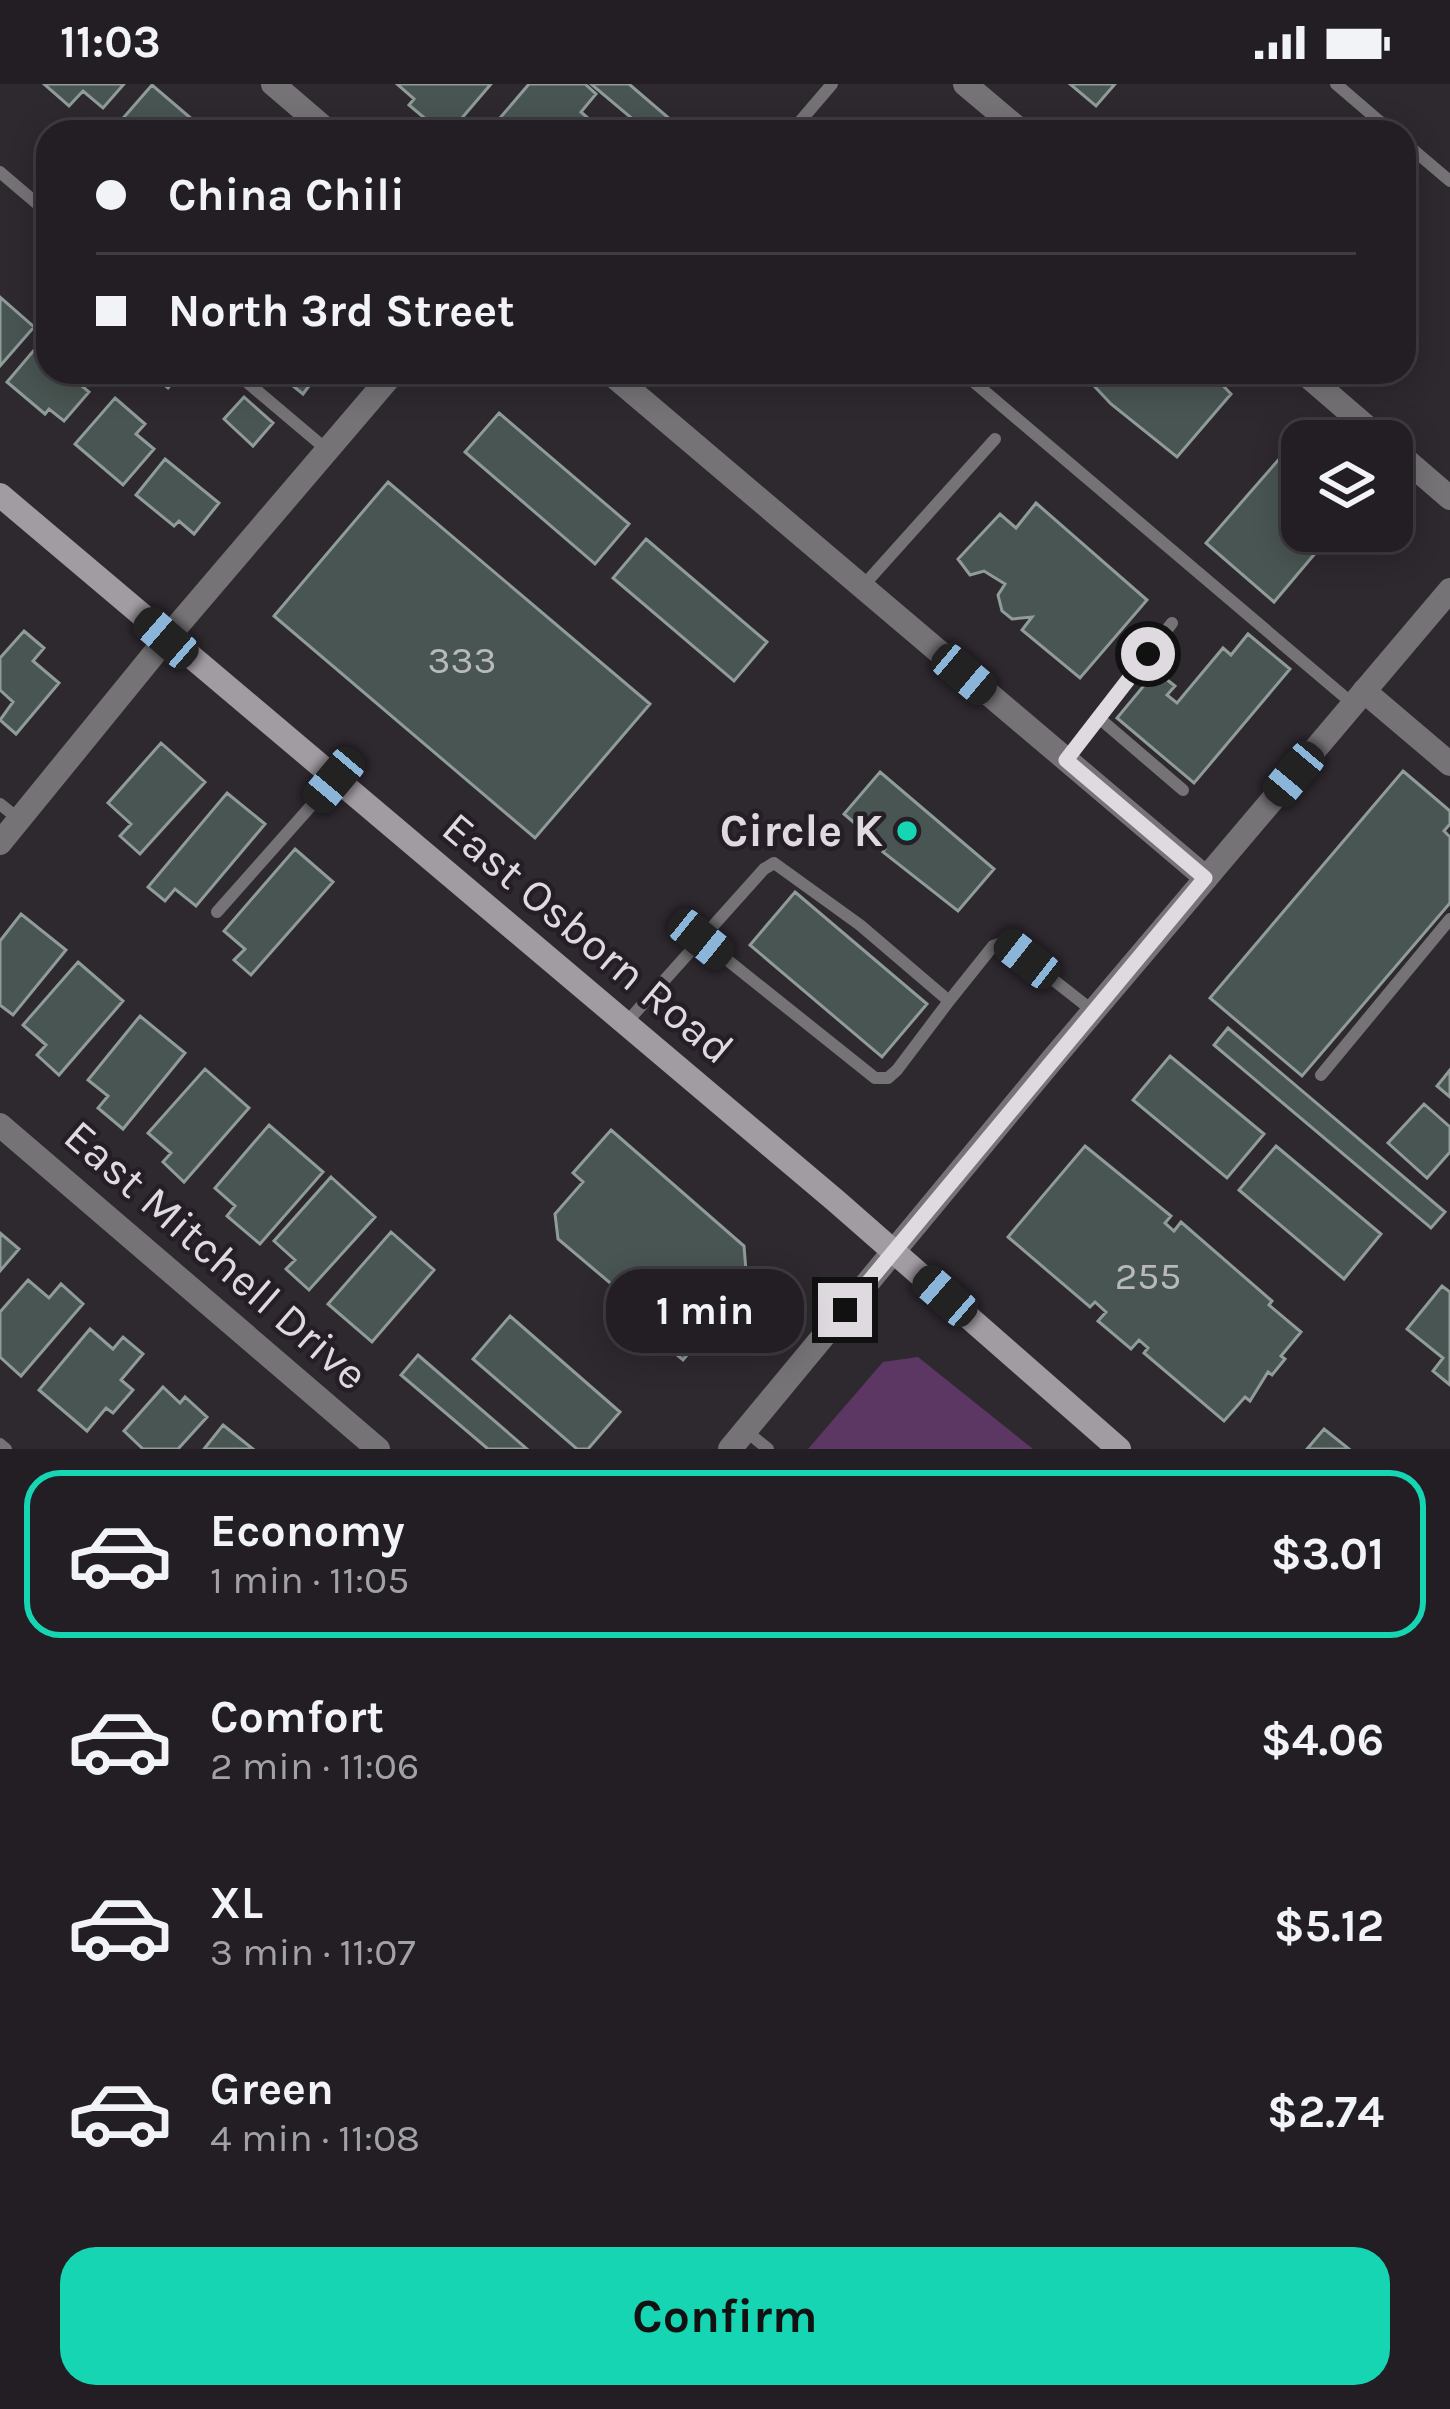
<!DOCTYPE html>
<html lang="en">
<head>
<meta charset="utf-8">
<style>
  body { margin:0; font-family:Karla,sans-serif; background:#2e2b30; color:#f1f3f6; height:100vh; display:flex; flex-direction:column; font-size:45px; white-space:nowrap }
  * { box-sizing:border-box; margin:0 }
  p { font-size:39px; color:#a2a2a6 }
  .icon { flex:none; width:66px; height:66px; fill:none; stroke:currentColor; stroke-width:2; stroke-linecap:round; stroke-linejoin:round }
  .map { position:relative; height:1365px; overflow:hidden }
  .side { display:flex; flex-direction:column; background:#221e23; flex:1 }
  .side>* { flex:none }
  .hud { position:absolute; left:36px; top:36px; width:1380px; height:264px; border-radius:36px; box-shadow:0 6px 30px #0003,0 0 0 3px #3f3c41; display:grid; align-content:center; height:264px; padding:0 60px; background:#221e23 }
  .tools { position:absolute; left:1281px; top:336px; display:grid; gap:24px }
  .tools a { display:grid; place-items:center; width:132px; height:132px; border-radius:24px; background:#221e23; box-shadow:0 6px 30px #0003,0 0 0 3px #3f3c41; font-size:60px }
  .end { position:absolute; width:54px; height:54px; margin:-27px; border:15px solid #dedadf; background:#111; box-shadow:0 0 0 6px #111 }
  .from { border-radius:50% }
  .bubble { position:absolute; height:84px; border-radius:36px; background:#221e23; box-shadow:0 6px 30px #0003,0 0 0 3px #3f3c41; font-size:39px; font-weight:700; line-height:84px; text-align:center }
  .car { position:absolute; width:36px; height:72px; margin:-36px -18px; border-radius:15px; box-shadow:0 0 9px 3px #0007; background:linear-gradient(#222 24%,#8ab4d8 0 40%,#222 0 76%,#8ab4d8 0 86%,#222 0) }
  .hud b { display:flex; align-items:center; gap:42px; height:114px; font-size:45px }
  .hud b+b { border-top:3px solid #3f3c41 }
  .hud i { width:30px; height:30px; background:#f1f3f6 }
  ul { padding:21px 0 0; list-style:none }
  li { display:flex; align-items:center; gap:36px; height:168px; margin:0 24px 18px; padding:0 36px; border:6px solid transparent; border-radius:36px }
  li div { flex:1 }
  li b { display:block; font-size:45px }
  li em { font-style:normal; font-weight:700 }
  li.on { border-color:#16d5b3 }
  li>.icon { width:108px; height:108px; stroke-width:1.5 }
  .action { display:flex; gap:24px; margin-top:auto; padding:24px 60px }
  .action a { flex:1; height:138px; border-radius:36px; background:#16d5b3; color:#111; font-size:48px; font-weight:700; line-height:138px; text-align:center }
  .status { display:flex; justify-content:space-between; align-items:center; height:84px; padding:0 60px; background:#221e23; direction:ltr }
  .status svg { height:33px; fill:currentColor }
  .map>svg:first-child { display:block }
</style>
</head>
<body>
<div class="status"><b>11:03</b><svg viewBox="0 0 49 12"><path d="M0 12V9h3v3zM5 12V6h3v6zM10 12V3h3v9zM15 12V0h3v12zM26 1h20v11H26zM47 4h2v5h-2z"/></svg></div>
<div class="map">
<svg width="1450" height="1365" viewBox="0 0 1450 1365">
  <rect width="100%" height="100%" fill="#2e282f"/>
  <path fill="#5d3764" d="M 918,1273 L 1033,1365 L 808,1365 L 883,1278 Z"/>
  <path fill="#495552" stroke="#8f9c98" stroke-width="3" d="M 44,0 L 124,0 L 103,24 L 83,7 L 69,22 Z
    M 397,0 L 491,0 L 450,48 L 441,48 L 409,21 L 414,15 Z
    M 529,0 L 585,0 L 596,10 L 581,28 L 604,48 L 488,48 Z
    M 591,0 L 629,0 L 685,48 L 648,48 Z
    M 1070,0 L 1115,0 L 1096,22 Z
    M 152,1 L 200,42 L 195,48 L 111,48 Z
    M 0,213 L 34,243 L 0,282 Z
    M 46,252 L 48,288 L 74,288 L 70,292 L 89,308 L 64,337 L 49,325 L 45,330 L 7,298 Z
    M 149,288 L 182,288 L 168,304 Z
    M 316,288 L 318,290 L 303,310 L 277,289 Z
    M 1081,288 L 1210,288 L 1231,310 L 1177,373 L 1111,320 Z
    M 244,313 L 273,339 L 253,362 L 224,335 Z
    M 115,314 L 145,340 L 136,350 L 154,365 L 123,401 L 75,360 Z
    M 499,329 L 629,440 L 595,480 L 465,368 Z
    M 1300,351 L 1307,357 L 1302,357 L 1302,447 L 1334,447 L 1274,518 L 1206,459 Z
    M 165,375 L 219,419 L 194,450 L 179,437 L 174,442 L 136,411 Z
    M 388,398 L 650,620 L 535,754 L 274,532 Z
    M 1036,419 L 1147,516 L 1080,594 L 1022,546 L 1032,533 L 1012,535 L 1002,527 L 998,511 L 1005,500 L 984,487 L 970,491 L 958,475 L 1000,430 L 1016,444 Z
    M 646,455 L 767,558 L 734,597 L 613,494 Z
    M 24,547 L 44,564 L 33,577 L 59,599 L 16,650 L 0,636 L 13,618 L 0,606 L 0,574 Z
    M 1248,550 L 1290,585 L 1194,699 L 1117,634 L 1156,587 L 1175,602 L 1167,611 L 1177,619 L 1223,564 L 1231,571 Z
    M 161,659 L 205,698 L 140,770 L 120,752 L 131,740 L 108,719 Z
    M 1403,687 L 1450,727 L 1450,740 L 1444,747 L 1450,753 L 1450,819 L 1302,992 L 1210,914 Z
    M 880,688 L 994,785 L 958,827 L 883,768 L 885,765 L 844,730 Z
    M 227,709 L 265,740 L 196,822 L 175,805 L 165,817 L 148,803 Z
    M 295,765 L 333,798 L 251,891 L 234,876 L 245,865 L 224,847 Z
    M 795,808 L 927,920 L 882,973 L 750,861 Z
    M 21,830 L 66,866 L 13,931 L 0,921 L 0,857 Z
    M 78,878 L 123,917 L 59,991 L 37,971 L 46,961 L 23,941 Z
    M 140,932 L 185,969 L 123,1045 L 98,1024 L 108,1012 L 88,996 Z
    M 1228,944 L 1445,1128 L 1431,1144 L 1214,961 Z
    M 1170,972 L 1264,1050 L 1227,1094 L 1133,1016 Z
    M 205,985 L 249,1024 L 184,1098 L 163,1078 L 171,1069 L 148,1049 Z
    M 1450,986 L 1450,1013 L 1437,1002 Z
    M 1424,1020 L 1450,1043 L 1450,1068 L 1427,1094 L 1388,1059 Z
    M 269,1041 L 323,1088 L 260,1160 L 227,1132 L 235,1122 L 215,1104 Z
    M 611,1046 L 744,1162 L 747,1199 L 683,1276 L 607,1213 L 615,1203 L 558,1155 L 555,1130 L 583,1098 L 573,1089 Z
    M 1085,1062 L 1171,1132 L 1165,1139 L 1174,1147 L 1181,1138 L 1272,1217 L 1269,1221 L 1301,1248 L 1281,1272 L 1285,1275 L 1272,1291 L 1268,1288 L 1250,1317 L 1245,1313 L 1224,1337 L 1144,1269 L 1148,1264 L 1139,1256 L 1131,1265 L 1098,1237 L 1106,1228 L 1095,1218 L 1090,1223 L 1008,1153 Z
    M 1276,1062 L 1381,1150 L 1344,1195 L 1239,1106 Z
    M 331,1093 L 375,1133 L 309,1206 L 286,1185 L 295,1176 L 274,1157 Z
    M 391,1148 L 434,1186 L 372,1258 L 328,1220 Z
    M 0,1149 L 19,1165 L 0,1187 Z
    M 28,1196 L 49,1214 L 61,1200 L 83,1220 L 21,1292 L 0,1273 L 0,1228 Z
    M 1442,1202 L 1450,1208 L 1450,1301 L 1433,1287 L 1443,1274 L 1407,1245 Z
    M 510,1232 L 620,1328 L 588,1365 L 577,1365 L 473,1275 Z
    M 90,1245 L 113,1265 L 123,1253 L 143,1270 L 121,1296 L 133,1306 L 113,1329 L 106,1324 L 87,1347 L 39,1306 Z
    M 418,1271 L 527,1365 L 488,1365 L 401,1291 Z
    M 163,1303 L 180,1319 L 185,1313 L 207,1333 L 178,1365 L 143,1365 L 124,1347 Z
    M 223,1341 L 253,1365 L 204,1365 Z
    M 1324,1345 L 1349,1365 L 1307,1365 Z"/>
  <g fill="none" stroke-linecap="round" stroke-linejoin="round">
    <path stroke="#767377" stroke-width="12" d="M 1336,0 L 1392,48
      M 791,48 L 832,0
      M 1404,58 L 1450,97
      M 0,88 L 48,129
      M 235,288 L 326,365
      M 962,288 L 1353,620
      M 863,502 L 995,355
      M 1099,634 L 1183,706
      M 1067,675 L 1172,539
      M 0,720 L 20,736
      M 217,828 L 334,696
      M 701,855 L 875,994 L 888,994 L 897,986 L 949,917
      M 626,939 L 764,785 L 774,779 L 860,841 L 949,917 L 993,862 L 1005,858 L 1093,927
      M 1321,991 L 1450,835
      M 746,1347 L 768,1365
      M 0,1360 L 6,1365"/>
    <path stroke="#767377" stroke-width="24" d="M 273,0 L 329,48
      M 965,0 L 1022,48
      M 609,288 L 1206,794
      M 1303,288 L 1383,357
      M 1392,364 L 1450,414
      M 1364,607 L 1450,680
      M 0,759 L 167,554 L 394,288
      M 0,1041 L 378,1365"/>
    <path stroke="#767377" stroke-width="24" d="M 730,1365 L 1052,976 L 1450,506"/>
    <path stroke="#a19ba2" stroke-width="24" d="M 0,411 L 836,1117 L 1119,1365"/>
  </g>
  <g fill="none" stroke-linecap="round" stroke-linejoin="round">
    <path stroke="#dedadf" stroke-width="15" d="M 845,1226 L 1205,794 L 1066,676 L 1148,570"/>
  </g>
  <circle fill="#16d5b3" stroke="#251e26" stroke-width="4.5" cx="907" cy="747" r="12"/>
  <g text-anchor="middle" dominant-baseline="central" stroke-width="9" stroke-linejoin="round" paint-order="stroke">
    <g font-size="39" fill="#b9b9bc">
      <text x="462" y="576">333</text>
      <text x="1148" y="1192">255</text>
    </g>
    <g font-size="45" font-weight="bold" fill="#dedadf" stroke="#251e26" text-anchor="end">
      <text x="883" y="747">Circle K</text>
    </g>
    <g font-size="45" fill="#dedadf" stroke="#251e26">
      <text transform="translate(588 854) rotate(40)">East Osborn Road</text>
      <text transform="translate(216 1171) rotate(41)">East Mitchell Drive</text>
    </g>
  </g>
</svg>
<div class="tools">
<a><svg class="icon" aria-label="layers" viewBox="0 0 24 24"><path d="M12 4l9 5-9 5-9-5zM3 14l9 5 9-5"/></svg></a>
</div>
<i class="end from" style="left:1148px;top:570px"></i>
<i class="end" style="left:845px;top:1226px"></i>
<div class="bubble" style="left:606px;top:1185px;width:198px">1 min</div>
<i class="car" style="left:166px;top:554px;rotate:311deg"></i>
<i class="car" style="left:964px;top:590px;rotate:130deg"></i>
<i class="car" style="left:1294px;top:690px;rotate:220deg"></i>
<i class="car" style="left:334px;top:696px;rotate:220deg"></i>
<i class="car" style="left:701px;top:855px;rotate:129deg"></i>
<i class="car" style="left:1027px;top:875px;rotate:308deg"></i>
<i class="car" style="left:945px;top:1212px;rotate:311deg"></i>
<div class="hud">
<b><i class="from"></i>China Chili</b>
<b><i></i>North 3rd Street</b>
</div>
</div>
<section class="side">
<ul>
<li class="on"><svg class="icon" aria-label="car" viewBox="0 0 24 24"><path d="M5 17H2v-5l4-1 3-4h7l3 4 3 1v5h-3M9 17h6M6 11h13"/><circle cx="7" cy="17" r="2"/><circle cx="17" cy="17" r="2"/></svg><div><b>Economy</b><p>1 min · 11:05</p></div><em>$3.01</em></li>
<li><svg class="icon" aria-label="car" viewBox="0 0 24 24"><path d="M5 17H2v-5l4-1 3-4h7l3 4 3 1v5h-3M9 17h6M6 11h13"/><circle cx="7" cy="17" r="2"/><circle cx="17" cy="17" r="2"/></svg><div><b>Comfort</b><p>2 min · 11:06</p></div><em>$4.06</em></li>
<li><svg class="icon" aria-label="car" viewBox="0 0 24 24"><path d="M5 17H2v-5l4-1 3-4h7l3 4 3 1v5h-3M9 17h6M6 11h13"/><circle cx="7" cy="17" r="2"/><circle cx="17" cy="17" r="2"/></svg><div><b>XL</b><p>3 min · 11:07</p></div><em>$5.12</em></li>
<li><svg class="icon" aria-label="car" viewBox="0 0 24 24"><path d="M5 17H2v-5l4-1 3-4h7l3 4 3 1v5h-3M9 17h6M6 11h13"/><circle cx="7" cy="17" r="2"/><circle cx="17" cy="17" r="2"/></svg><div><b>Green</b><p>4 min · 11:08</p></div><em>$2.74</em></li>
</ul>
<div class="action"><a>Confirm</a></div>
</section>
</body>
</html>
